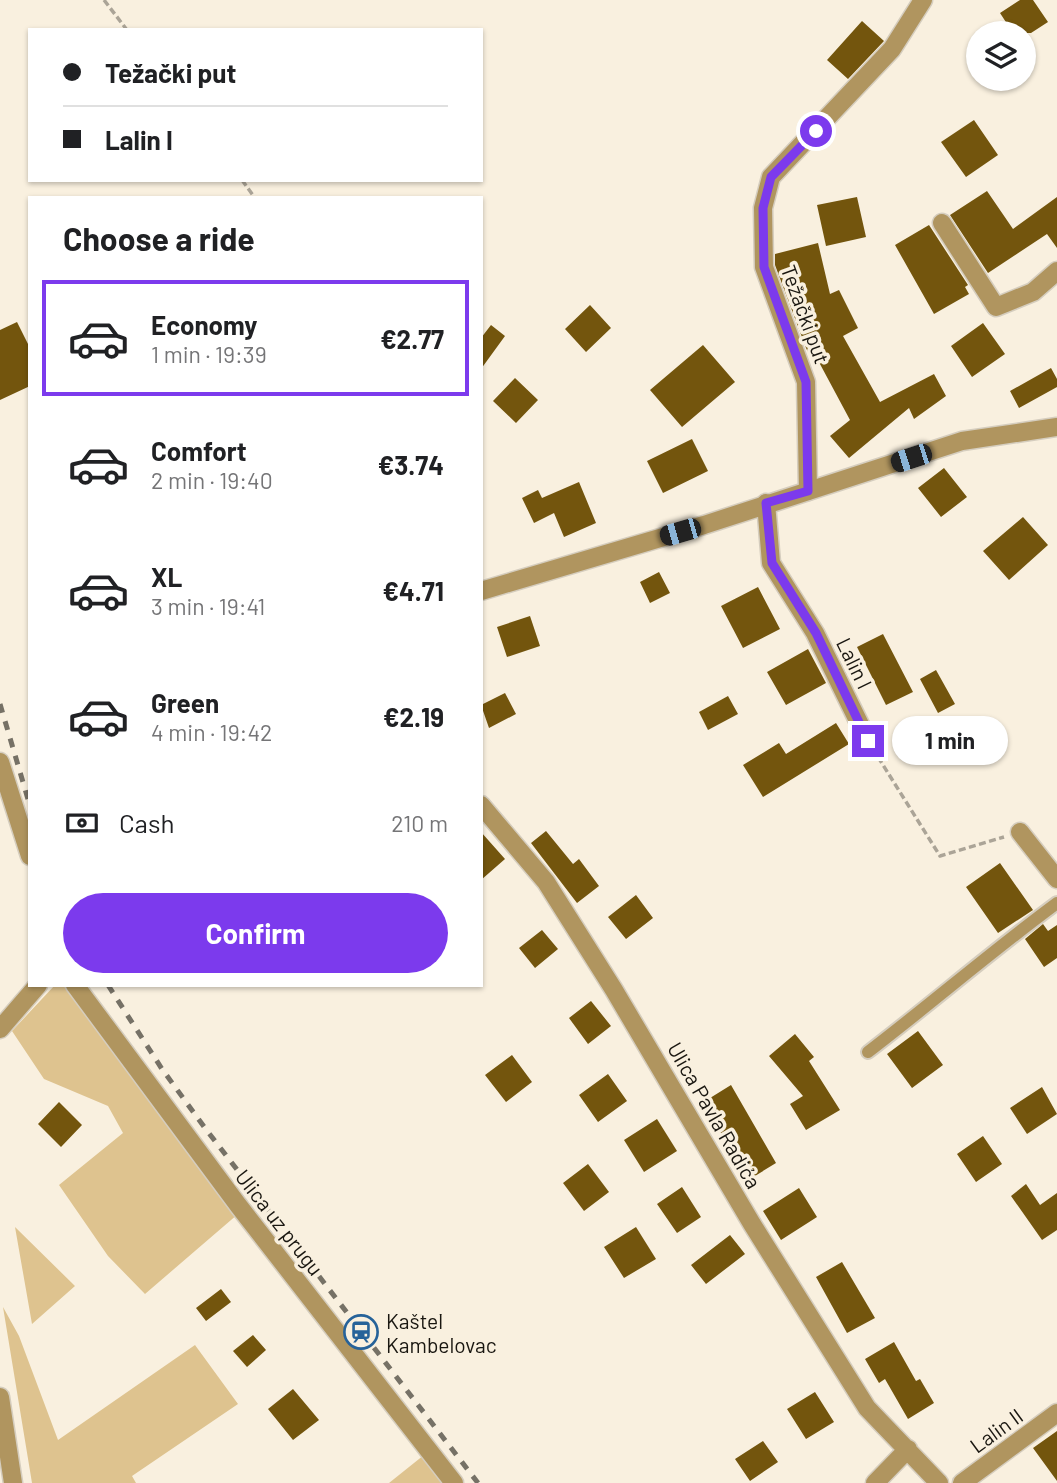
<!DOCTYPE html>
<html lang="en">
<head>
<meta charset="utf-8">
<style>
  body { margin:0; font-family:Barlow,sans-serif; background:#f6f6f6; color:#202124; height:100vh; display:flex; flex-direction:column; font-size:26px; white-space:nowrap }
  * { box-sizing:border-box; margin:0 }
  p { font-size:23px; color:#757577 }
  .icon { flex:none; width:38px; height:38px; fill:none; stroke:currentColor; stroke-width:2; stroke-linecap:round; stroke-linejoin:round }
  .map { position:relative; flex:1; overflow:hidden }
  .sheet { position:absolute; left:28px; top:196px; width:455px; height:791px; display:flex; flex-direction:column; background:#fff; border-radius:0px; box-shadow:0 2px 5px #0004 }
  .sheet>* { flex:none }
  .banner { position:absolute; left:28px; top:28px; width:455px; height:154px; border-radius:0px; box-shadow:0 2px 5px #0004; display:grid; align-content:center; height:154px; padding:0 35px; background:#fff }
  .tools { position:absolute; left:966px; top:21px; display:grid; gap:14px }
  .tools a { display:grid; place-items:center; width:70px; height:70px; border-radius:50%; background:#fff; box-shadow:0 2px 5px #0004; font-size:35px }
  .end { position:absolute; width:32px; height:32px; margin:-16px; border:9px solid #7c3aed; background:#fff; box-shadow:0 0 0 4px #fff }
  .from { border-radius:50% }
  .bubble { position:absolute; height:49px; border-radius:24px; background:#fff; box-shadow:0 2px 5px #0004; font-size:23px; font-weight:700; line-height:49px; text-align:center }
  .car { position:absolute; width:21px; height:42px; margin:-21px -10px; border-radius:9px; box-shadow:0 0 5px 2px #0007; background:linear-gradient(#222 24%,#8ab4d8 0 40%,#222 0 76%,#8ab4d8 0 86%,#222 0) }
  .banner b { display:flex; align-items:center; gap:24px; height:66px; font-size:26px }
  .banner b+b { border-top:2px solid #e0e0e0 }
  .banner i { width:18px; height:18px; background:#202124 }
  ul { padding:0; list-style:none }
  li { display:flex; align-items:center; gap:21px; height:116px; margin:0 14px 10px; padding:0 21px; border:4px solid transparent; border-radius:0px }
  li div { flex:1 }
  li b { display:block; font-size:26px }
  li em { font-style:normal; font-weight:700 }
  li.selected { border-color:#7c3aed }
  li>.icon { width:63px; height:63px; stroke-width:1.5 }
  h2 { padding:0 35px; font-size:32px; line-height:84px }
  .pay { display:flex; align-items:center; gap:18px; height:77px; padding:0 35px; font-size:26px }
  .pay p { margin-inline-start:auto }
  .primary-button { display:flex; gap:14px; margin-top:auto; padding:14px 35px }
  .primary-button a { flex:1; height:80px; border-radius:42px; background:#7c3aed; color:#fff; font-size:28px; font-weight:700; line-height:80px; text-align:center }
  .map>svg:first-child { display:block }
</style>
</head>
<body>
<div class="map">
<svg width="1057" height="1483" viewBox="0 0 1057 1483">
  <rect width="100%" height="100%" fill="#f9f0df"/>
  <path fill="#dec38f" d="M 55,985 L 63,985 L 238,1214 L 145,1294 L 108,1256 L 59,1185 L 123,1133 L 108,1106 L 44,1079 L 12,1031 Z
    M 15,1227 L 75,1286 L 32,1324 Z
    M 3,1307 L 19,1336 L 58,1440 L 195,1345 L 238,1404 L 132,1476 L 136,1483 L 32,1483 Z
    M 424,1455 L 445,1483 L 389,1483 Z"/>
  <path fill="#73550d" d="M 1020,0 L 1033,0 L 1048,22 L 1031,33 L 1013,33 L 1000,13 Z
    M 862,21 L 884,41 L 848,79 L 827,60 Z
    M 974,120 L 998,155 L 966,177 L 941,142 Z
    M 987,191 L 1013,229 L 1057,197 L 1057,248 L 1047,234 L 988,273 L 950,215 Z
    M 857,197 L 866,237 L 826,246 L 817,205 Z
    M 929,225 L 968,285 L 965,287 L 969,294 L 934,314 L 895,245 Z
    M 818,243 L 830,294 L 839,290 L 858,328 L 843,336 L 880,402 L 934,374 L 946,396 L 914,419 L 909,408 L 849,458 L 830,436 L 850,420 L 813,351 L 809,354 L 806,348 L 775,265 L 775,254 Z
    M 590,305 L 611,328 L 586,352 L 565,329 Z
    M 17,322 L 30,348 L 30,386 L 0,400 L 0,330 Z
    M 983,323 L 1005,354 L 972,377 L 951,346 Z
    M 491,325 L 505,336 L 481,369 L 481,338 Z
    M 703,345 L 735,382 L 682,427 L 650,390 Z
    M 1051,368 L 1057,379 L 1057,387 L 1019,408 L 1010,391 Z
    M 515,378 L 538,400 L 516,423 L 493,401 Z
    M 692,439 L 708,471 L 663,493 L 647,461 Z
    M 944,468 L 967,497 L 941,517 L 918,488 Z
    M 579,482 L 596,523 L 564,537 L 554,513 L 534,523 L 522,498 L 538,490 L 542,498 Z
    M 1023,517 L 1048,545 L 1009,580 L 983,551 Z
    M 659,572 L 670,593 L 650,603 L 640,582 Z
    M 758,587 L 780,629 L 743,648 L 721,606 Z
    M 530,616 L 540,646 L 507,657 L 497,627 Z
    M 883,634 L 913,692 L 886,705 L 857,647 Z
    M 808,649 L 826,683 L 786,705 L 767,672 Z
    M 936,670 L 955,704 L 938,713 L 920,679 Z
    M 505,693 L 516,714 L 489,728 L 481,705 Z
    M 728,696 L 738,714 L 708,730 L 699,712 Z
    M 836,723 L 849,744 L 763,797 L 743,765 L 779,743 L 786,754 Z
    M 546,831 L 573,864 L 579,859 L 599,886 L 577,903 L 531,843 Z
    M 481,832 L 505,859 L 481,880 Z
    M 1000,863 L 1033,910 L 998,933 L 966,887 Z
    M 636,895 L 653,918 L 626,939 L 608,917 Z
    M 1043,924 L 1048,931 L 1057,925 L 1057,958 L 1044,967 L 1025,939 Z
    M 542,930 L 558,949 L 535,968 L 519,948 Z
    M 591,1001 L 611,1026 L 588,1044 L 569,1018 Z
    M 918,1031 L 943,1065 L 912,1088 L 887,1054 Z
    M 795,1034 L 814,1057 L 809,1061 L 840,1110 L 806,1130 L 790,1104 L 803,1096 L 769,1056 Z
    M 512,1055 L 532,1082 L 506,1102 L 485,1075 Z
    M 608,1074 L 627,1101 L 598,1122 L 579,1095 Z
    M 731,1085 L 776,1163 L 750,1179 L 702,1103 Z
    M 1042,1087 L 1057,1114 L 1027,1134 L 1010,1108 Z
    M 59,1102 L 82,1125 L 61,1147 L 38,1124 Z
    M 657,1119 L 677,1151 L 644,1172 L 624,1140 Z
    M 983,1136 L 1002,1164 L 976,1182 L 957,1154 Z
    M 588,1164 L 609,1192 L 584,1211 L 563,1183 Z
    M 1026,1184 L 1040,1205 L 1057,1193 L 1057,1230 L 1042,1240 L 1011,1196 Z
    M 682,1187 L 701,1217 L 677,1233 L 657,1204 Z
    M 799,1188 L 817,1217 L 781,1240 L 763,1211 Z
    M 636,1227 L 656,1259 L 624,1278 L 604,1247 Z
    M 730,1235 L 745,1254 L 706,1284 L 691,1265 Z
    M 842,1262 L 875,1318 L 847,1333 L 816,1277 Z
    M 221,1289 L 231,1302 L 206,1321 L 196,1308 Z
    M 253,1335 L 266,1350 L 247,1367 L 233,1351 Z
    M 894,1342 L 916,1381 L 920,1379 L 934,1403 L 908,1419 L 885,1379 L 879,1383 L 865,1359 Z
    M 293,1389 L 319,1420 L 293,1440 L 268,1409 Z
    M 815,1392 L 834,1422 L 806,1439 L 787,1409 Z
    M 1057,1431 L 1057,1481 L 1033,1448 Z
    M 763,1441 L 778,1462 L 750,1481 L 735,1459 Z"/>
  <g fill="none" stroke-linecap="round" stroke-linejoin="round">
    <g stroke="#d5cdbe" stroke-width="16">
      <path id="service" d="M 868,1052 C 932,1003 992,951 1057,903"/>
    </g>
    <g stroke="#d5cdbe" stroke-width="21">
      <path id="minor" d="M 942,223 L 996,307 L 1033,292 L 1057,271
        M 808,491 L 806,382 L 764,267 L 763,208 L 771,177 L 892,49 L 923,0
        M 766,503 L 771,563 L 815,633 L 868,741
        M 0,762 L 30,856
        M 481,805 L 546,882 L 614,990 L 752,1224 L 867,1408 L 939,1483
        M 1020,832 L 1057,879
        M 75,985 L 238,1205 L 454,1483
        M 875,1483 L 908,1449
        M 962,1483 L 1057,1413"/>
    </g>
    <g stroke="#d5cdbe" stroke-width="21">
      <path id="tertiary" d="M 481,591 L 704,525 L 962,441 L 1057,427
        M 0,1029 L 38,985
        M 0,1397 L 13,1483"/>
    </g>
    <path stroke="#aba497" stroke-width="3.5" stroke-dasharray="7 3.5" stroke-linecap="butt" d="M 104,0 L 127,30
      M 242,180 L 255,198
      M 878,757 L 940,856 L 1004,837"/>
    <use href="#service" stroke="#b0955f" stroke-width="12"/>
    <use href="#minor" stroke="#b0955f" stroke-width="18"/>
    <use href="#tertiary" stroke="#b0955f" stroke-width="18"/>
    <path stroke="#767166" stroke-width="5" stroke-dasharray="9 9" stroke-linecap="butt" d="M 0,704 L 30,806
      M 108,985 L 162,1069 L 205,1128 L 478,1483"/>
  </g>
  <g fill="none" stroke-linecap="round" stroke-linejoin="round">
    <path stroke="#7c3aed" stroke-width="9" d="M 816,131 L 771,177 L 763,208 L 764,267 L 806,382 L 808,491 L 766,503 L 772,563 L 816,633 L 868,741"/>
  </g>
  <defs>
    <g id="station-ring" transform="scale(1.75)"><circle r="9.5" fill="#f9f0df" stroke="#266299" stroke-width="1.5"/><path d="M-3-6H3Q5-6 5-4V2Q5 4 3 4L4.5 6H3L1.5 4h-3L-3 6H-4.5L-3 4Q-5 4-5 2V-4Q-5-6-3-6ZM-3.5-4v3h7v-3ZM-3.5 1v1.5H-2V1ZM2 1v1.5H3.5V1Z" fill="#266299"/></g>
  </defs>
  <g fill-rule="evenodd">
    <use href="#station-ring" x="361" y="1332"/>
  </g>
  <g text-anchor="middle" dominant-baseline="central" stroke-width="7" stroke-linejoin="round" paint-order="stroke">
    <g font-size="21" fill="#191610" stroke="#f9f0df">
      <text transform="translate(806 314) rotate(70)">Težački put</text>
      <text transform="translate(855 663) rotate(64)">Lalin I</text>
      <text transform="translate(715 1115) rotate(60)">Ulica Pavla Radića</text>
      <text transform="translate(280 1222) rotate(52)">Ulica uz prugu</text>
      <text transform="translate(996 1430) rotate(-36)">Lalin II</text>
    </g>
    <g font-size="21" fill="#191610" stroke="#f9f0df" text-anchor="start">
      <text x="386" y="1320">Kaštel<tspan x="386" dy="24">Kambelovac</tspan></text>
    </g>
  </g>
</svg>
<div class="tools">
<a><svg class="icon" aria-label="layers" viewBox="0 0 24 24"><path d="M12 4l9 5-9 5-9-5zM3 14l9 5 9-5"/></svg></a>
</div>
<i class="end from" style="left:816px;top:131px"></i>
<i class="end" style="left:868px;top:741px"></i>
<div class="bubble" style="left:892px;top:716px;width:116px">1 min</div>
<i class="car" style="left:911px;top:458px;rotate:252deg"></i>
<i class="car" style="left:680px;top:532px;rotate:254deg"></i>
<div class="banner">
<b><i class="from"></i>Težački put</b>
<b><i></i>Lalin I</b>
</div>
<section class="sheet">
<h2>Choose a ride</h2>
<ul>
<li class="selected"><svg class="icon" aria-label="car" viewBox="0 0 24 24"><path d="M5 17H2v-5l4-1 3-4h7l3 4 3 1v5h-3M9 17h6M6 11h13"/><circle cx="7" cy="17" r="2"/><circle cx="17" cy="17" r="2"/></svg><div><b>Economy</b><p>1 min · 19:39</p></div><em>€2.77</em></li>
<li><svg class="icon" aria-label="car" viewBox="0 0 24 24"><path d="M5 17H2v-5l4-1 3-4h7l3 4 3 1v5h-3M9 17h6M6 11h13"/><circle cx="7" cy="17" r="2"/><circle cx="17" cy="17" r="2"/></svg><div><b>Comfort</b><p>2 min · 19:40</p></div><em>€3.74</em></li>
<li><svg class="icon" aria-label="car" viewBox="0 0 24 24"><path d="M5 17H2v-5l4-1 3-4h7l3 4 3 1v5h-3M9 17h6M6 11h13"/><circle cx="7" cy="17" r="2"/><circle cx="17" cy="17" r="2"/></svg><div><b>XL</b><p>3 min · 19:41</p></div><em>€4.71</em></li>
<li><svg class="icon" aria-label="car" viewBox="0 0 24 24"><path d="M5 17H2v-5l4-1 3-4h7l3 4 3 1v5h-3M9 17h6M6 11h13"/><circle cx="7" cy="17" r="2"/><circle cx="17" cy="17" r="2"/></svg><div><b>Green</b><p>4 min · 19:42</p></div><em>€2.19</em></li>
</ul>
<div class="pay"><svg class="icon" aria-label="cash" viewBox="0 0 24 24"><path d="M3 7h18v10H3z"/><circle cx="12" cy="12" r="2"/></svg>Cash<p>210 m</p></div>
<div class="primary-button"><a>Confirm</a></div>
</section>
</div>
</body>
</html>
